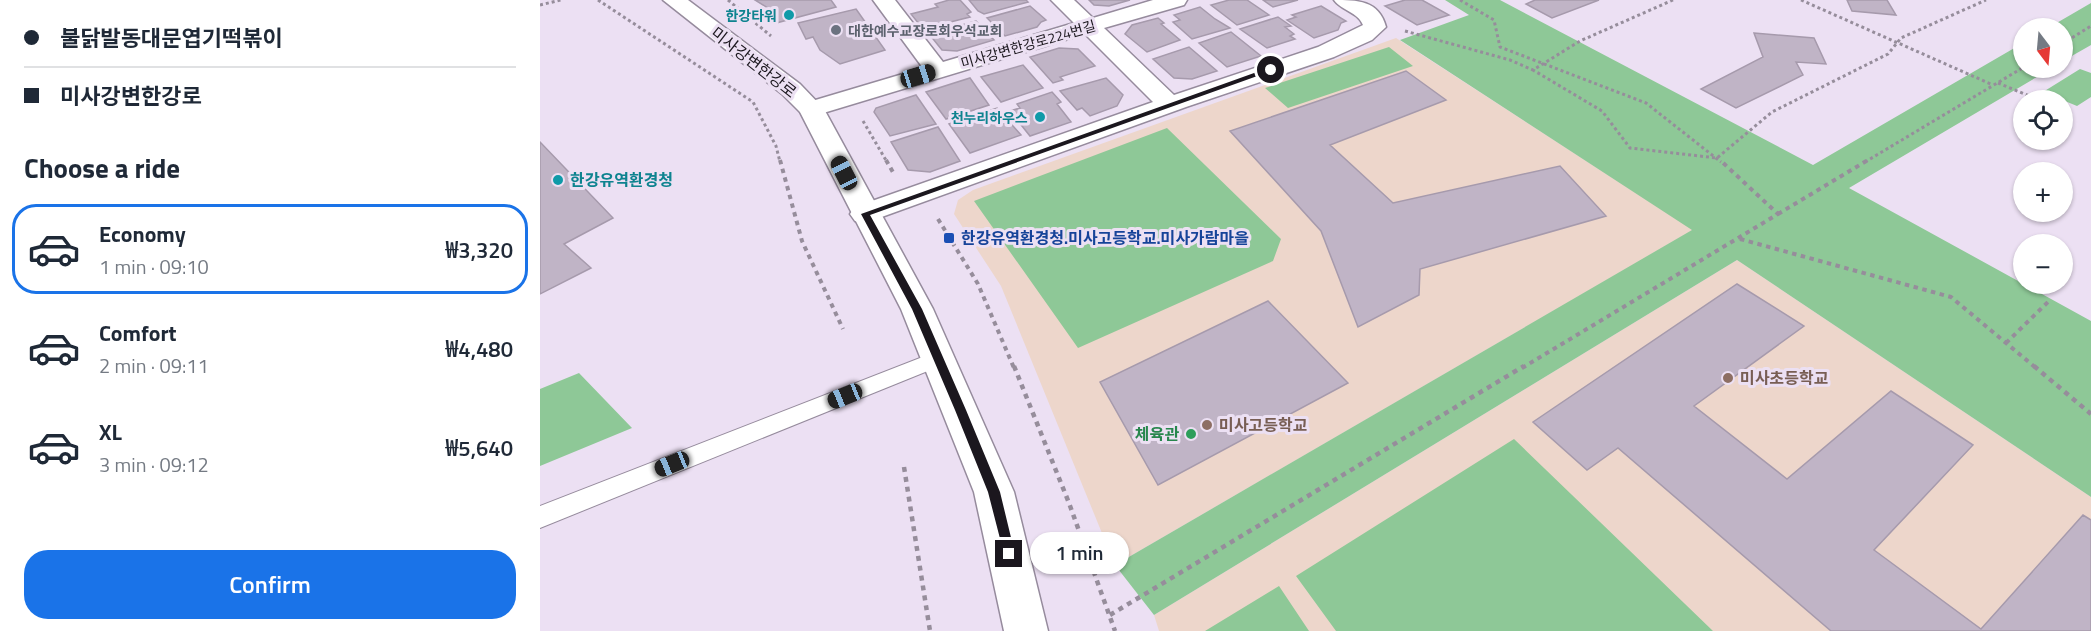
<!DOCTYPE html>
<html lang="en">
<head>
<meta charset="utf-8">
<style>
  body { margin:0; font-family:"Titillium Web","Noto Sans KR",sans-serif; background:#f2f2f3; color:#1f2937; height:100vh; display:flex; flex-direction:column; font-size:22px; white-space:nowrap }
  * { box-sizing:border-box; margin:0 }
  p { font-size:20px; color:#747a83 }
  .icon { flex:none; width:33px; height:33px; fill:none; stroke:currentColor; stroke-width:2; stroke-linecap:round; stroke-linejoin:round }
  .map { position:relative; flex:1; overflow:hidden }
  .side { display:flex; flex-direction:column; background:#fff; width:540px }
  .side>* { flex:none }
  .banner { display:grid; align-content:center; height:132px; padding:0 24px; background:#fff }
  .needle { width:39px; rotate:164deg }
  .tools { position:absolute; left:1473px; top:18px; display:grid; gap:12px }
  .tools a { display:grid; place-items:center; width:60px; height:60px; border-radius:50%; background:#fff; box-shadow:0 2px 4px #0004; font-size:30px }
  .end { position:absolute; width:27px; height:27px; margin:-14px; border:8px solid #1b171e; background:#fff; box-shadow:0 0 0 3px #fff }
  .from { border-radius:50% }
  .bubble { position:absolute; height:42px; border-radius:21px; background:#fff; box-shadow:0 2px 4px #0004; font-size:20px; font-weight:600; line-height:42px; text-align:center }
  .car { position:absolute; width:18px; height:36px; margin:-18px -9px; border-radius:8px; box-shadow:0 0 4px 2px #0007; background:linear-gradient(#222 24%,#8ab4d8 0 40%,#222 0 76%,#8ab4d8 0 86%,#222 0) }
  .banner b { display:flex; align-items:center; gap:21px; height:57px; font-size:22px }
  .banner b+b { border-top:2px solid #e0e1e3 }
  .banner i { width:15px; height:15px; background:#1f2937 }
  ul { padding:0; list-style:none }
  li { display:flex; align-items:center; gap:18px; height:90px; margin:0 12px 9px; padding:0 12px; border:3px solid transparent; border-radius:24px }
  li div { flex:1 }
  li b { display:block; font-size:22px }
  li em { font-style:normal; font-weight:600 }
  li.on { border-color:#1a73e8 }
  li>.icon { width:54px; height:54px; stroke-width:1.5 }
  h2 { padding:0 24px; font-size:27px; line-height:72px }
  .action { display:flex; gap:12px; margin-top:auto; padding:12px 24px }
  .action a { flex:1; height:69px; border-radius:24px; background:#1a73e8; color:#fff; font-size:24px; font-weight:600; line-height:69px; text-align:center }
  main { display:flex; flex:1; min-height:0 }
  .map>svg:first-child { display:block }
</style>
</head>
<body>
<main>
<section class="side">
<div class="banner">
<b><i class="from"></i>불닭발동대문엽기떡볶이</b>
<b><i></i>미사강변한강로</b>
</div>
<h2>Choose a ride</h2>
<ul>
<li class="on"><svg class="icon" aria-label="car" viewBox="0 0 24 24"><path d="M5 17H2v-5l4-1 3-4h7l3 4 3 1v5h-3M9 17h6M6 11h13"/><circle cx="7" cy="17" r="2"/><circle cx="17" cy="17" r="2"/></svg><div><b>Economy</b><p>1 min · 09:10</p></div><em>₩3,320</em></li>
<li><svg class="icon" aria-label="car" viewBox="0 0 24 24"><path d="M5 17H2v-5l4-1 3-4h7l3 4 3 1v5h-3M9 17h6M6 11h13"/><circle cx="7" cy="17" r="2"/><circle cx="17" cy="17" r="2"/></svg><div><b>Comfort</b><p>2 min · 09:11</p></div><em>₩4,480</em></li>
<li><svg class="icon" aria-label="car" viewBox="0 0 24 24"><path d="M5 17H2v-5l4-1 3-4h7l3 4 3 1v5h-3M9 17h6M6 11h13"/><circle cx="7" cy="17" r="2"/><circle cx="17" cy="17" r="2"/></svg><div><b>XL</b><p>3 min · 09:12</p></div><em>₩5,640</em></li>
</ul>
<div class="action"><a>Confirm</a></div>
</section>
<div class="map">
<svg width="1551" height="631" viewBox="0 0 1551 631">
  <rect width="100%" height="100%" fill="#ece0f3"/>
  <path fill="#edd6cb" d="M 856,38 L 1153,230 L 575,565 L 461,286 L 414,214 L 418,200 L 433,190 Z
    M 1197,260 L 1551,497 L 1551,631 L 619,631 L 614,615 Z"/>
  <path fill="#8ec897" d="M 905,0 L 960,0 L 1273,165 L 1483,43 L 1484,68 L 1512,68 L 1309,188 L 1551,321 L 1551,497 L 1197,260 L 614,615 L 575,565 L 1152,230 L 860,40 L 929,15 Z
    M 1551,3 L 1551,45 L 1523,61 L 1522,28 L 1508,28 Z
    M 849,47 L 873,66 L 748,108 L 725,88 Z
    M 1540,69 L 1551,73 L 1551,97 L 1537,106 L 1503,92 Z
    M 627,128 L 741,239 L 733,261 L 538,348 L 434,201 Z
    M 39,373 L 92,428 L 0,466 L 0,389 Z
    M 974,439 L 1173,631 L 796,631 L 756,576 Z
    M 739,586 L 769,631 L 665,631 Z"/>
  <path fill="#c0b4c6" stroke="#a69aac" stroke-width="1.5" d="M 215,0 L 291,0 L 296,7 L 236,23 L 228,8 Z
    M 409,0 L 420,0 L 431,12 L 427,14 L 430,17 L 383,29 L 371,14 L 398,7 L 395,4 Z
    M 429,0 L 486,0 L 488,2 L 444,14 L 438,11 Z
    M 549,0 L 590,0 L 569,6 L 554,5 Z
    M 689,0 L 707,0 L 729,15 L 697,25 L 671,5 Z
    M 723,0 L 758,0 L 733,7 Z
    M 865,0 L 882,0 L 909,15 L 877,25 L 845,6 Z
    M 995,0 L 1059,0 L 1012,18 L 986,4 Z
    M 1307,0 L 1347,0 L 1356,15 L 1312,11 Z
    M 490,6 L 506,20 L 501,22 L 497,27 L 465,36 L 447,18 Z
    M 781,6 L 806,21 L 801,23 L 798,30 L 774,38 L 747,20 L 756,17 L 752,15 Z
    M 660,7 L 675,19 L 690,28 L 652,39 L 633,22 L 640,20 L 634,15 Z
    M 316,9 L 345,50 L 300,64 L 280,50 L 273,37 L 266,39 L 258,23 Z
    M 738,17 L 751,26 L 745,27 L 754,34 L 750,36 L 755,39 L 727,48 L 700,29 Z
    M 618,18 L 624,23 L 621,24 L 640,40 L 607,52 L 585,34 L 592,25 Z
    M 436,21 L 454,40 L 417,51 L 402,50 L 389,34 Z
    M 691,32 L 721,56 L 687,67 L 659,43 Z
    M 1214,33 L 1274,38 L 1286,64 L 1256,62 L 1263,75 L 1196,108 L 1161,89 L 1223,57 Z
    M 649,47 L 677,71 L 652,79 L 634,78 L 613,59 Z
    M 519,48 L 538,49 L 555,66 L 520,77 L 523,80 L 513,83 L 490,57 Z
    M 483,65 L 503,88 L 461,102 L 441,77 Z
    M 866,71 L 906,100 L 790,145 L 853,203 L 1020,166 L 1066,216 L 880,269 L 879,295 L 818,327 L 781,231 L 690,131 Z
    M 430,78 L 449,105 L 406,119 L 386,92 Z
    M 566,78 L 583,95 L 577,106 L 550,116 L 542,108 L 537,110 L 520,91 Z
    M 512,92 L 521,102 L 517,104 L 531,122 L 490,136 L 470,111 L 480,108 L 477,104 Z
    M 376,95 L 396,124 L 350,136 L 334,112 L 336,108 Z
    M 457,108 L 481,135 L 430,153 L 409,124 Z
    M 398,127 L 420,161 L 390,172 L 368,170 L 351,142 Z
    M 0,142 L 73,218 L 24,244 L 51,268 L 0,294 Z
    M 1197,284 L 1264,326 L 1154,406 L 1247,479 L 1351,391 L 1433,445 L 1334,550 L 1441,629 L 1543,515 L 1551,520 L 1551,631 L 1291,631 L 1078,448 L 1047,470 L 993,422 Z
    M 728,301 L 808,383 L 618,485 L 560,382 Z"/>
  <g fill="none" stroke-linecap="round" stroke-linejoin="round">
    <g stroke="#968b9d" stroke-width="2">
      <path id="service" d="M 398,351 L 405,354 L 408,359 L 405,364 L 0,528 L 0,506 Z"/>
    </g>
    <g stroke="#968b9d" stroke-width="3">
      <path id="minor" d="M 333,0 L 355,0 L 403,62 L 534,23 L 511,0 L 534,0 L 553,18 L 613,0 L 647,0 L 644,5 L 564,28 L 634,95 L 778,47 L 823,25 C 818,12 802,11 794,0 C 817,0 839,0 846,27 L 832,40 L 794,57 L 646,107 L 325,223 L 315,221 L 310,214 L 315,207 L 613,102 L 545,34 L 280,114 L 271,117 L 262,114 L 258,109 L 262,104 L 383,68 Z"/>
    </g>
    <g stroke="#968b9d" stroke-width="3">
      <path id="tertiary" d="M 123,0 L 148,0 L 260,84 L 284,109 L 393,309 L 474,492 L 508,631 L 464,631 L 434,492 L 361,309 L 260,112 L 242,94 Z"/>
    </g>
    <path stroke="#968d9b" stroke-width="3" stroke-dasharray="3 3" stroke-linecap="butt" d="M 58,0 L 213,102 L 236,146 L 240,162
      M 188,0 L 231,36
      M 920,0 L 954,20 L 960,47 L 1106,103 L 1181,162
      M 1133,0 L 1040,41 L 993,70 L 1062,111 L 1090,148 L 1177,158 L 1232,112 L 1348,54 L 1361,38 L 1446,0
      M 1261,0 L 1453,85
      M 0,5 L 21,0
      M 865,31 L 970,60 L 993,70
      M 1522,44 L 1551,26
      M 1458,83 L 1499,100
      M 1522,111 L 1528,113
      M 323,121 L 347,162
      M 1325,162 L 1484,67"/>
    <path stroke="#968d9b" stroke-width="4" stroke-dasharray="4.5 4.5" stroke-linecap="butt" d="M 240,160 L 262,241 L 303,329
      M 346,160 L 354,174
      M 1238,214 L 1328,160
      M 398,219 L 438,284 L 474,368
      M 1200,239 L 1411,297 L 1496,368
      M 1466,343 L 1511,299
      M 982,368 L 1238,214 L 1180,160"/>
    <path stroke="#968d9b" stroke-width="4.5" stroke-dasharray="5 5" stroke-linecap="butt" d="M 474,366 L 529,503 L 575,631
      M 1494,366 L 1551,414
      M 364,467 L 390,631
      M 570,615 L 984,366"/>
    <use href="#service" fill="#fff" fill-rule="evenodd"/>
    <use href="#minor" fill="#fff" fill-rule="evenodd"/>
    <use href="#tertiary" fill="#fff" fill-rule="evenodd"/>
  </g>
  <path fill="#1b171e" d="M 728,68 L 734,70 L 330,215 L 382,309 L 426,410 L 460,492 L 475,554 L 473,558 L 465,558 L 448,492 L 415,410 L 372,309 L 321,214 Z"/>
  <g fill="#0f9aa8" stroke="#ece0f3" stroke-width="2">
    <circle cx="249" cy="15" r="6"/>
    <circle cx="500" cy="117" r="6"/>
    <circle cx="18" cy="180" r="6"/>
  </g>
  <circle fill="#6b7280" stroke="#ece0f3" stroke-width="2" cx="296" cy="30" r="6"/>
  <rect fill="#1a4fb4" stroke="#ece0f3" stroke-width="2" x="403" y="232" width="12" height="12" rx="3"/>
  <g fill="#8d6e63" stroke="#ece0f3" stroke-width="2">
    <circle cx="1188" cy="378" r="6"/>
    <circle cx="667" cy="425" r="6"/>
  </g>
  <circle fill="#2e9e5b" stroke="#ece0f3" stroke-width="2" cx="651" cy="434" r="6"/>
  <g text-anchor="middle" dominant-baseline="central" stroke-width="6" stroke-linejoin="round" paint-order="stroke">
    <g font-size="14" font-weight="bold" fill="#0d838f" stroke="#ece0f3" text-anchor="end">
      <text x="237" y="15">한강타워</text>
      <text x="488" y="117">천누리하우스</text>
    </g>
    <g font-size="14" font-weight="bold" fill="#5b616d" stroke="#ece0f3" text-anchor="start">
      <text x="308" y="30">대한예수교장로회우석교회</text>
    </g>
    <g font-size="14" fill="#1b171e" stroke="#ece0f3">
      <text transform="translate(488 44) rotate(-16)">미사강변한강로224번길</text>
    </g>
    <g font-size="16" fill="#1b171e" stroke="#ece0f3">
      <text transform="translate(214 62) rotate(38)">미사강변한강로</text>
    </g>
    <g font-size="16" font-weight="bold" fill="#0d838f" stroke="#ece0f3" text-anchor="start">
      <text x="30" y="180">한강유역환경청</text>
    </g>
    <g font-size="16" font-weight="bold" fill="#164399" stroke="#ece0f3" text-anchor="start">
      <text x="421" y="238">한강유역환경청.미사고등학교.미사가람마을</text>
    </g>
    <g font-size="16" font-weight="bold" fill="#785e54" stroke="#ece0f3" text-anchor="start">
      <text x="1200" y="378">미사초등학교</text>
      <text x="679" y="425">미사고등학교</text>
    </g>
    <g font-size="16" font-weight="bold" fill="#27864d" stroke="#ece0f3" text-anchor="end">
      <text x="639" y="434">체육관</text>
    </g>
  </g>
</svg>
<div class="tools">
<a><svg class="needle" viewBox="-14 -14 28 28"><path d="M0-13l5 13h-10z" fill="#e53935"/><path d="M0 13l5-13h-10z" fill="#747a83"/></svg></a>
<a><svg class="icon" aria-label="locate" viewBox="0 0 24 24"><circle cx="12" cy="12" r="6"/><path d="M12 2v4M12 18v4M2 12h4M18 12h4"/></svg></a>
<a>+</a>
<a>−</a>
</div>
<i class="end from" style="left:731px;top:70px"></i>
<i class="end" style="left:469px;top:554px"></i>
<div class="bubble" style="left:490px;top:532px;width:99px">1 min</div>
<i class="car" style="left:378px;top:76px;rotate:73deg"></i>
<i class="car" style="left:304px;top:173px;rotate:333deg"></i>
<i class="car" style="left:305px;top:396px;rotate:248deg"></i>
<i class="car" style="left:132px;top:464px;rotate:248deg"></i>
</div>
</main>
</body>
</html>
